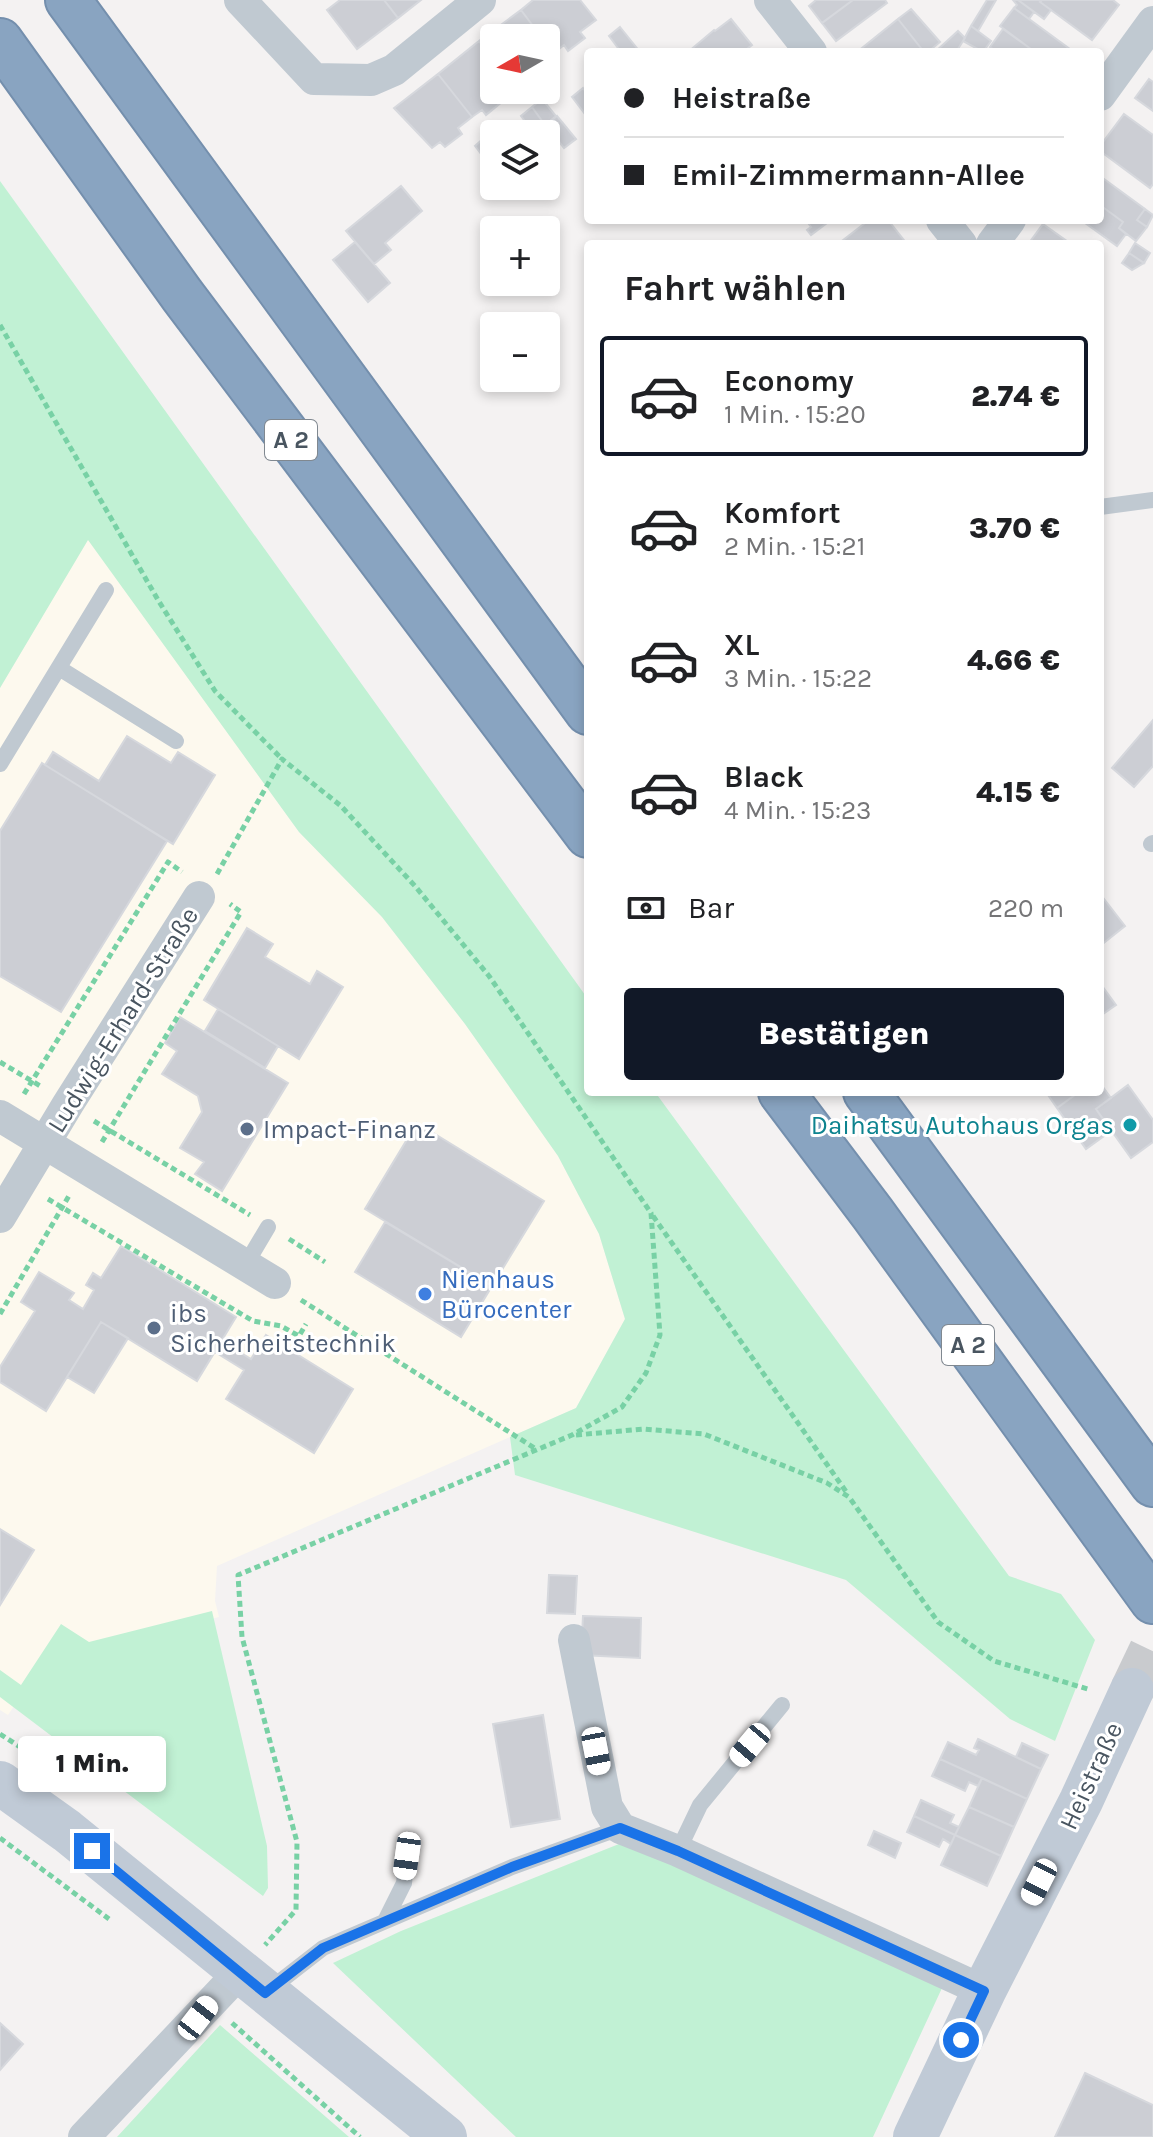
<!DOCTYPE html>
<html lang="de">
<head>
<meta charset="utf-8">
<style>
  body { margin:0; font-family:Karla,sans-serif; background:#f2f2f2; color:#202124; height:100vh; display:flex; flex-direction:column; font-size:30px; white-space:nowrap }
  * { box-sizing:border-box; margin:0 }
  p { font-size:26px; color:#757577 }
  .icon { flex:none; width:44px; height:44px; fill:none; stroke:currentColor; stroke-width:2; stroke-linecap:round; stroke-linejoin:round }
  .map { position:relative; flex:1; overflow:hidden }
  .panel { position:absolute; left:584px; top:240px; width:520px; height:856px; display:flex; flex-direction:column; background:#fff; border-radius:8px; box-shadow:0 4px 12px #0003 }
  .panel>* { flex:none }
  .banner { position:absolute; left:584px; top:48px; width:520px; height:176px; border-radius:8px; box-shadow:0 4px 12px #0003; display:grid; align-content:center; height:176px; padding:0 40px; background:#fff }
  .needle { width:52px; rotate:261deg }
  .controls { position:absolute; left:480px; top:24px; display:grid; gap:16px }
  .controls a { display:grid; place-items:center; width:80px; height:80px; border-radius:8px; background:#fff; box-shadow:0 4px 12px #0003; font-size:40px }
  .end { position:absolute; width:36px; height:36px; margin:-18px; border:10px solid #1a73e8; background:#fff; box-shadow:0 0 0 4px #fff }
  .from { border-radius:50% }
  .bubble { position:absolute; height:56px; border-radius:8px; background:#fff; box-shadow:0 4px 12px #0003; font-size:26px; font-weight:800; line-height:56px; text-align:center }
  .car { position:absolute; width:24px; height:48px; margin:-24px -12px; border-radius:10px; box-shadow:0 0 6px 2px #0007; background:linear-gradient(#fff 24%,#345 0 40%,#fff 0 76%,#345 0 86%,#fff 0) }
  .banner b { display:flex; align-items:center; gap:28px; height:76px; font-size:30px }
  .banner b+b { border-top:2px solid #e0e0e0 }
  .banner i { width:20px; height:20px; background:#202124 }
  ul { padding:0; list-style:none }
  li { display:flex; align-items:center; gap:24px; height:120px; margin:0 16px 12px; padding:0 24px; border:4px solid transparent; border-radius:8px }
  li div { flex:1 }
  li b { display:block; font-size:30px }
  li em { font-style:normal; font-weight:800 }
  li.current { border-color:#111827 }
  li>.icon { width:72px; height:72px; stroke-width:1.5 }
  h2 { padding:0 40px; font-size:36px; line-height:96px }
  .pay { display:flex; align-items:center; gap:20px; height:88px; padding:0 40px; font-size:30px }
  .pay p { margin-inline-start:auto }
  .button { display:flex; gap:16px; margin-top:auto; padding:16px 40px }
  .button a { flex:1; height:92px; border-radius:8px; background:#111827; color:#fff; font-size:32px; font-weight:800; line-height:92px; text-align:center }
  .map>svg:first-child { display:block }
</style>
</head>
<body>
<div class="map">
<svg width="1153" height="2137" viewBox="0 0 1153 2137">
  <rect width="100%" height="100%" fill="#f4f2f2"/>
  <path fill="#fdf9ee" d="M 88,539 L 299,832 L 382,917 L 465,1024 L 558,1156 L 599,1234 L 625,1319 L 576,1408 L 217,1566 L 215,1601 L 219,1617 L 84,1652 L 61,1637 L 8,1715 L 0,1710 L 0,688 Z"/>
  <path fill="#c1f1d4" d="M 0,181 L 588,999 L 588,1092 L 655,1092 L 1009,1576 L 1061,1594 L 1095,1640 L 1055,1741 L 1010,1719 L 846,1580 L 515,1475 L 510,1437 L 576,1408 L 625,1319 L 599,1234 L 558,1156 L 465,1024 L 382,917 L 299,832 L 88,540 L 0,688 Z
    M 212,1611 L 267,1846 L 268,1888 L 263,1896 L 0,1697 L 0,1670 L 21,1685 L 61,1624 L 89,1642 Z
    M 624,1842 L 942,1988 L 873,2137 L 516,2137 L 333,1963 L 401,1931 Z
    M 220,2025 L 349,2137 L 117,2137 Z"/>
  <path fill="#ccced4" stroke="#d6d8dd" stroke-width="2" d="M 340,0 L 384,0 L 398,18 L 357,49 L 327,10 Z
    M 384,0 L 421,0 L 398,18 Z
    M 533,0 L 580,0 L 596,20 L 580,32 L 585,38 L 568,51 L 564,45 L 554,53 L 546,43 L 546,38 L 542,38 L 521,10 Z
    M 816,0 L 853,0 L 822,23 L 809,6 Z
    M 853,0 L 885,0 L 887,3 L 836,41 L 822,23 Z
    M 987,0 L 996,0 L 978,31 L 971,26 Z
    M 1013,0 L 1018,0 L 1034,12 L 1029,19 L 1014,8 L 1017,5 Z
    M 1018,0 L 1042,0 L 1040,2 L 1051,10 L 1044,19 Z
    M 1042,0 L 1113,0 L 1119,5 L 1092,40 L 1040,2 Z
    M 1014,8 L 1074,52 L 1035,52 L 1000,26 Z
    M 911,9 L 940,42 L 928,52 L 924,52 L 898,19 Z
    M 521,10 L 542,38 L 494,38 L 494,60 L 479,41 Z
    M 731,19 L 752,45 L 743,52 L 688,52 L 714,30 L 715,31 Z
    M 898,19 L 924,52 L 857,52 Z
    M 971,26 L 991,41 L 983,52 L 963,41 Z
    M 620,27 L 640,52 L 621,52 L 609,36 Z
    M 1003,29 L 1035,52 L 997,52 L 990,47 Z
    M 958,31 L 965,38 L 956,52 L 935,52 Z
    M 479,41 L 494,60 L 494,90 L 507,90 L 499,96 L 503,101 L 486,115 L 482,110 L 472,117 L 438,74 Z
    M 438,74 L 472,117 L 458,128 L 462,134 L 445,147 L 440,142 L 432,148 L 394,108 Z
    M 1149,79 L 1153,82 L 1153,111 L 1135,98 Z
    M 583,88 L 588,95 L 588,118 L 572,97 Z
    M 542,99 L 556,116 L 545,125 L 532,107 Z
    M 532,107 L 545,125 L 534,133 L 521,116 Z
    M 1124,114 L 1153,135 L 1153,184 L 1150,188 L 1100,151 L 1100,146 Z
    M 557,116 L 576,139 L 564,148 L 546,125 Z
    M 485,137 L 494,150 L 494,158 L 488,163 L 475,146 Z
    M 1100,176 L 1145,209 L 1137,220 L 1147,227 L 1136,241 L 1119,228 L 1123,222 L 1100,205 Z
    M 401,186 L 422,211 L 385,243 L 391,250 L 374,264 L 346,231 Z
    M 1100,205 L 1123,222 L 1119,228 L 1126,234 L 1117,246 L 1081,220 L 1100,220 Z
    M 1145,209 L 1153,215 L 1147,227 L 1137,220 Z
    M 806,220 L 831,220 L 811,235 L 807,230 L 811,227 Z
    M 869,220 L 888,220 L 907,244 L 838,244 Z
    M 1043,224 L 1071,244 L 1029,243 Z
    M 355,242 L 390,283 L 368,302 L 333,260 Z
    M 1135,243 L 1150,253 L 1144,263 L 1129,253 Z
    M 1129,253 L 1144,263 L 1132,270 L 1122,263 Z
    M 1153,720 L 1153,766 L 1134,787 L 1112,768 Z
    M 127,736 L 171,763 L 178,752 L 215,775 L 173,844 L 45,765 L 53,752 L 99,781 Z
    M 42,763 L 167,841 L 61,1012 L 0,976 L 0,831 Z
    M 1101,895 L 1125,926 L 1100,946 L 1100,896 Z
    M 247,928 L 273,944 L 265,957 L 310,984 L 317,971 L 343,987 L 299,1059 L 204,1000 Z
    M 1100,983 L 1116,1005 L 1100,1016 Z
    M 218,1009 L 278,1046 L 265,1068 L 205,1031 Z
    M 180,1017 L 288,1083 L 222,1191 L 195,1174 L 204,1162 L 180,1148 L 202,1112 L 198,1096 L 162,1074 L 177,1051 L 165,1043 Z
    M 1100,1083 L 1111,1098 L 1096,1109 L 1111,1131 L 1086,1149 L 1057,1108 L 1079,1092 L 1100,1092 Z
    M 1128,1085 L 1153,1120 L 1153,1142 L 1131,1158 L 1096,1109 Z
    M 1046,1092 L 1079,1092 L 1057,1108 Z
    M 417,1123 L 544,1201 L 492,1286 L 365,1209 Z
    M 385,1222 L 492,1286 L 461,1337 L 355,1272 Z
    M 121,1246 L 236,1317 L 197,1381 L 101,1322 L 46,1411 L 0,1382 L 0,1367 L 35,1311 L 21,1302 L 39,1272 L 74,1293 L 69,1300 L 83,1309 L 94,1290 L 86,1285 L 93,1273 L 101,1278 Z
    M 101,1322 L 128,1338 L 94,1393 L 67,1377 Z
    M 266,1335 L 353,1389 L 314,1453 L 226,1399 L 244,1370 L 215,1352 L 222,1341 L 251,1359 Z
    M 0,1529 L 34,1550 L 0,1605 Z
    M 549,1575 L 577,1576 L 575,1614 L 547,1613 Z
    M 583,1616 L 641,1618 L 640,1658 L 581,1655 Z
    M 543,1715 L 560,1819 L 511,1827 L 493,1724 Z
    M 978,1739 L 1041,1769 L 1027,1799 L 940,1759 L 948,1742 L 976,1755 L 979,1750 L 974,1748 Z
    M 1022,1743 L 1048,1755 L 1041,1769 L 1016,1757 Z
    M 940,1759 L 982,1778 L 978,1786 L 969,1782 L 965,1791 L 932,1776 Z
    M 982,1778 L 1027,1799 L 1014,1827 L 969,1807 Z
    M 921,1800 L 954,1815 L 950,1823 L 959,1827 L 955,1835 L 914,1816 Z
    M 969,1807 L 1014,1827 L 1001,1856 L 955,1835 Z
    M 914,1816 L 955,1835 L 951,1844 L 943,1839 L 939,1847 L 907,1832 Z
    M 874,1831 L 901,1843 L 895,1858 L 868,1845 Z
    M 955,1835 L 1001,1856 L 987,1886 L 941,1865 Z
    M 0,2023 L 23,2044 L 0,2070 Z
    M 1085,2073 L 1153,2105 L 1153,2137 L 1055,2137 Z"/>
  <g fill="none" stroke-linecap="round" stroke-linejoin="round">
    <path stroke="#c9cbce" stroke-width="44" stroke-dasharray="44 22" stroke-linecap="butt" d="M 1132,1690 L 1153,1646"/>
    <g stroke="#748fad" stroke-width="48">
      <path id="highway" d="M 68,0 L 588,712
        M 0,41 L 182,295 L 588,835
        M 781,1092 L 873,1214 L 1153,1601
        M 866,1092 L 1153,1484"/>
    </g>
    <path stroke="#78d1a5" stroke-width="5" stroke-dasharray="6 4" stroke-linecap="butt" d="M 0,325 L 158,600 L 215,691 L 282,759
      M 217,874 L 282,759 L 341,806 L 415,886 L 489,976 L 651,1213 L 660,1335 L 646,1373 L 622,1407 L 572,1435 L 238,1575 L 242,1637 L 297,1842 L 296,1910 L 265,1945
      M 0,1062 L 42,1087
      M 24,1094 L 168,862 L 182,872
      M 94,1121 L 250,1215
      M 102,1142 L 241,912 L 230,904
      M 48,1199 L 253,1321 L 281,1326 L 299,1336 L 306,1324
      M 653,1216 L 847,1493
      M 289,1239 L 325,1262
      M 301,1300 L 536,1449
      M 0,1314 L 70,1194
      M 576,1435 L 644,1429 L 704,1434 L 827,1483 L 849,1497 L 938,1622 L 994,1661 L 1091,1690
      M 0,1734 L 20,1747
      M 0,1838 L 109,1919
      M 232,2023 L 360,2137"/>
    <path stroke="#c0c9d1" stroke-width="16" d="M 1100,507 L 1153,500
      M 59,668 L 176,741
      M 0,764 L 106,590
      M 1151,844 L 1153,843
      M 246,1264 L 268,1227
      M 678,1851 L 700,1805 L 782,1705
      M 385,1921 L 404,1883 L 407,1856
      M 269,1990 L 323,1948 L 512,1867 L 620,1828"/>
    <path stroke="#c0c9d1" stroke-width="32" d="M 240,0 L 314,79 L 371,80 L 394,70 L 480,0
      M 770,0 L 811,52
      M 1100,95 L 1153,22
      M 942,220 L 961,244
      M 992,244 L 1010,220
      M 0,1116 L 275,1283
      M 0,1217 L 68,1104 L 199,897
      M 574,1640 L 607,1807 L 620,1828 L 678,1851 L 984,1991
      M 84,2137 L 240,1972"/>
    <path stroke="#c0cad6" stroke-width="44" d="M 0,1783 L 67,1831 L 445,2137
      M 915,2137 L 984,1991 L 1081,1801 L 1132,1690"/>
    <use href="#highway" stroke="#89a4c1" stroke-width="44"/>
  </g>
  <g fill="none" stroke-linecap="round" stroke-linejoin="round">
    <path stroke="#1a73e8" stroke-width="10" d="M 92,1851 L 265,1993 L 323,1948 L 512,1867 L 620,1828 L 678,1851 L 984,1991 L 961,2040"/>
  </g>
  <circle fill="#0f9aa8" stroke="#fff" stroke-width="3" cx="1130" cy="1125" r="8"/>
  <g fill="#5c6f8a" stroke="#fff" stroke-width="3">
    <circle cx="247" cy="1129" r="8"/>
    <circle cx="154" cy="1328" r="8"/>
  </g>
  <circle fill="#3f7fe0" stroke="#fff" stroke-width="3" cx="425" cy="1294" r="8"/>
  <g text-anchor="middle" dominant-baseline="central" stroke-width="6" stroke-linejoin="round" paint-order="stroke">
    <g fill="#fff" stroke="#808890" stroke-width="2">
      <rect x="265" y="420" width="52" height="40" rx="6"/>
      <rect x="942" y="1325" width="52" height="40" rx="6"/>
    </g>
    <g font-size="24" font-weight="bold" fill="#495560">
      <text x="291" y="440">A 2</text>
      <text x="968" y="1345">A 2</text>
    </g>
    <g font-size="26" fill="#495560" stroke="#fff">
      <text transform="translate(123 1020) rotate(-58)">Ludwig-Erhard-Straße</text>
      <text transform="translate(1091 1776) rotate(-65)">Heistraße</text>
    </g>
    <g font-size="26" fill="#0d838f" stroke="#fff" text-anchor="end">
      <text x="1114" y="1125">Daihatsu Autohaus Orgas</text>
    </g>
    <g font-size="26" fill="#4e5e75" stroke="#fff" text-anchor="start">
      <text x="263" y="1129">Impact-Finanz</text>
      <text x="170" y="1313">ibs<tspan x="170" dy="30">Sicherheitstechnik</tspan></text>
    </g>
    <g font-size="26" fill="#366cbe" stroke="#fff" text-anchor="start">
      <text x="441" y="1279">Nienhaus<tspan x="441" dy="30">Bürocenter</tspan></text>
    </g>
  </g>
</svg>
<div class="controls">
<a><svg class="needle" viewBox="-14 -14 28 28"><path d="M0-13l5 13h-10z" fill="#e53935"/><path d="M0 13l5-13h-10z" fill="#757577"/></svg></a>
<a><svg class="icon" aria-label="layers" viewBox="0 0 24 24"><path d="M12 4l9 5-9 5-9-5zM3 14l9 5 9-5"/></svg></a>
<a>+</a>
<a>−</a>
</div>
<i class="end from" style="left:961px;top:2040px"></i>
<i class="end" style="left:92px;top:1851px"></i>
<div class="bubble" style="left:18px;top:1736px;width:148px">1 Min.</div>
<i class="car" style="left:750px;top:1745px;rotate:220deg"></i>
<i class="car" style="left:596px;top:1751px;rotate:169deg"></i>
<i class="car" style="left:407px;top:1856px;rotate:188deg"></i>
<i class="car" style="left:1039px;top:1882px;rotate:207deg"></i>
<i class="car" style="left:198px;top:2018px;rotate:38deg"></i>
<div class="banner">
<b><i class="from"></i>Heistraße</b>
<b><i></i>Emil-Zimmermann-Allee</b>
</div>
<section class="panel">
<h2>Fahrt wählen</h2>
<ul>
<li class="current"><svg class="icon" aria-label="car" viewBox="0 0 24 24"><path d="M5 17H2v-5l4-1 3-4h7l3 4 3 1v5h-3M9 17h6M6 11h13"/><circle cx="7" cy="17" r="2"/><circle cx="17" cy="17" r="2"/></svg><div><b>Economy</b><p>1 Min. · 15:20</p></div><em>2.74 €</em></li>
<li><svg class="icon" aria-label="car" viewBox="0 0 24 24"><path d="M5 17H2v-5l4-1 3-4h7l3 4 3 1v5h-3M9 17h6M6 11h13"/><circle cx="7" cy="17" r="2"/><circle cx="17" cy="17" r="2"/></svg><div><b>Komfort</b><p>2 Min. · 15:21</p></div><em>3.70 €</em></li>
<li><svg class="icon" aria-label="car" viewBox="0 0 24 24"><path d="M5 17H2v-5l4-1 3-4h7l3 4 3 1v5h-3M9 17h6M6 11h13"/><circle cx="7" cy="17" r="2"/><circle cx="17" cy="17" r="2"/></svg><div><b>XL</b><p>3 Min. · 15:22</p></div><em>4.66 €</em></li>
<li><svg class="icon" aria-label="car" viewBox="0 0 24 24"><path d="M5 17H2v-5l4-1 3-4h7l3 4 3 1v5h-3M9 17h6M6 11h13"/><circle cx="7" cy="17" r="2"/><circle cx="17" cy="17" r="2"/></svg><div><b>Black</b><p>4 Min. · 15:23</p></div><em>4.15 €</em></li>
</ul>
<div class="pay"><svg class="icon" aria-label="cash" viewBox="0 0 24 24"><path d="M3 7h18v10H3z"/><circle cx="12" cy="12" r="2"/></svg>Bar<p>220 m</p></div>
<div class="button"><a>Bestätigen</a></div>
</section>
</div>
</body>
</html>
